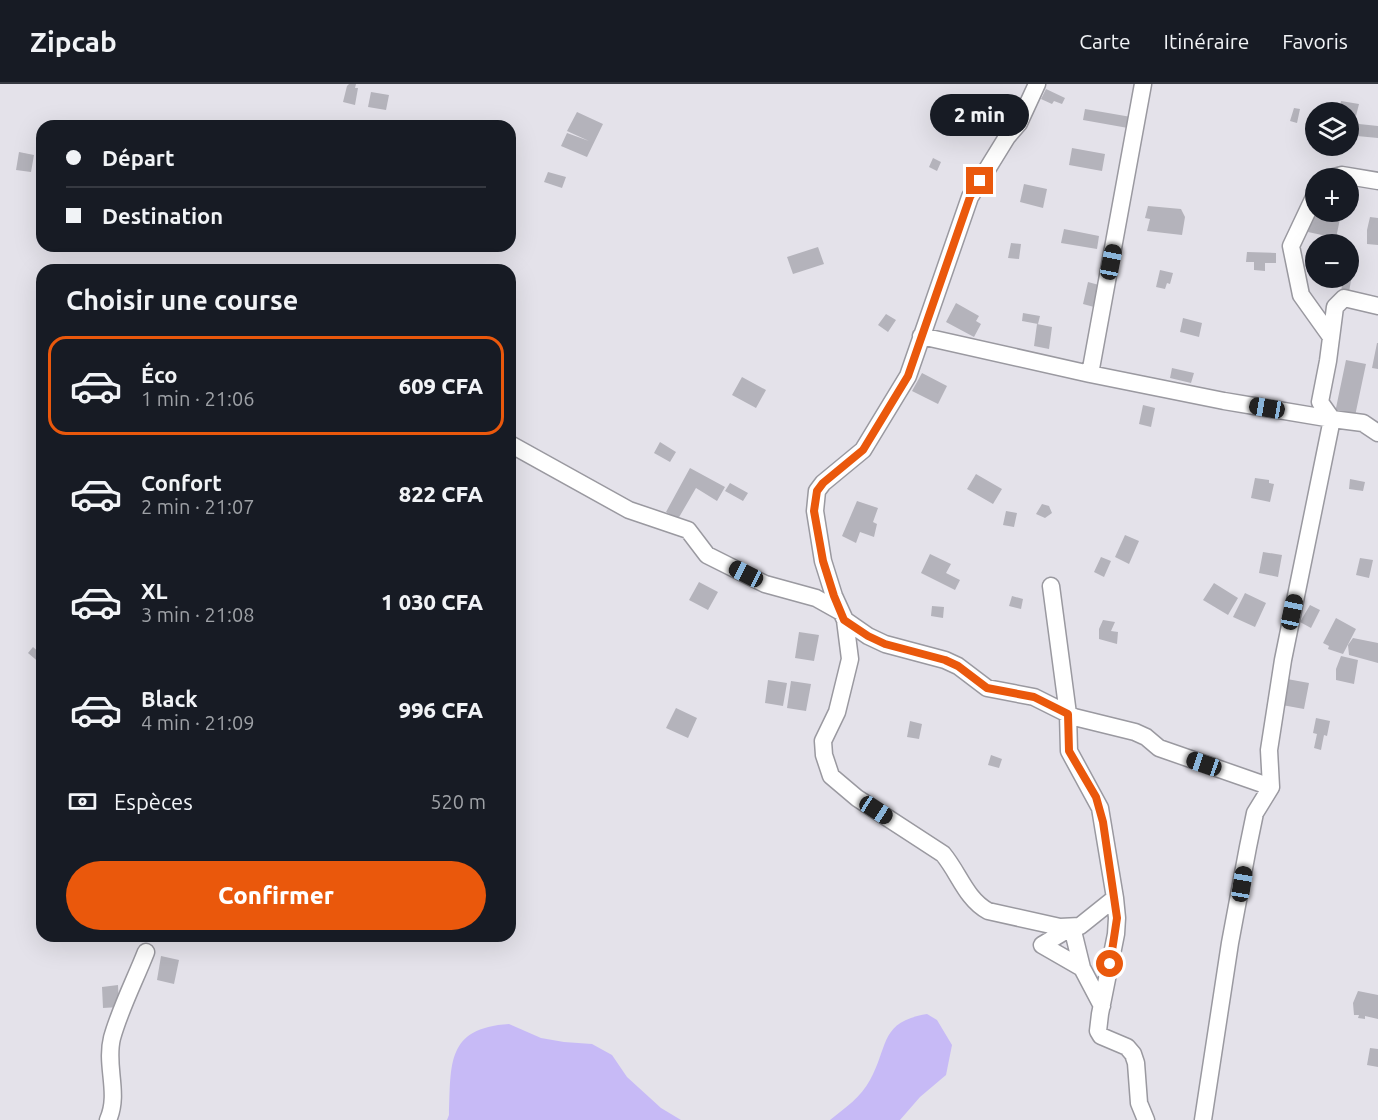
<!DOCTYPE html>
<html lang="fr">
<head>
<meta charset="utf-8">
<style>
  body { margin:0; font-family:Ubuntu,sans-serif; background:#242831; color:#f1f3f6; height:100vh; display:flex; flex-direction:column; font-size:22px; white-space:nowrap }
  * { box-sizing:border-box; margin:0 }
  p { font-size:20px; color:#9ea1a6 }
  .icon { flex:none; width:33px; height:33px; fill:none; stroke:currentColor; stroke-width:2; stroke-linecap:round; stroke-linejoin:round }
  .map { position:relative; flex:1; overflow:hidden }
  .panel { position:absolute; left:36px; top:180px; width:480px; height:678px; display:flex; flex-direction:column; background:#171b24; border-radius:18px; box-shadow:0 6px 24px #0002 }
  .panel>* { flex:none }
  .guide { position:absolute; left:36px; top:36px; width:480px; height:132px; border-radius:18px; box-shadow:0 6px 24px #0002; display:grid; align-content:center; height:132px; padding:0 30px; background:#171b24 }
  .fabs { position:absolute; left:1305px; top:18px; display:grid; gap:12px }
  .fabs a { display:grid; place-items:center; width:54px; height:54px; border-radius:50%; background:#171b24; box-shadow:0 6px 24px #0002; font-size:30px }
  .end { position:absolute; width:27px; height:27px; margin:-14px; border:8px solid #ea580c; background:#fff; box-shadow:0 0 0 3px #fff }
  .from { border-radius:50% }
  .bubble { position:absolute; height:42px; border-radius:21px; background:#171b24; box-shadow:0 6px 24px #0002; font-size:20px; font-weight:800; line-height:42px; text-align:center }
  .car { position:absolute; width:18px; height:36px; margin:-18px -9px; border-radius:8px; box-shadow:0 0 4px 2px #0007; background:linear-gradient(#222 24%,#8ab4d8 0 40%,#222 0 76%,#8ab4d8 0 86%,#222 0) }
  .guide b { display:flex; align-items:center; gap:21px; height:57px; font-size:22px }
  .guide b+b { border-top:2px solid #363941 }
  .guide i { width:15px; height:15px; background:#f1f3f6 }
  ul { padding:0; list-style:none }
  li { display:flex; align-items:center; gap:18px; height:99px; margin:0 12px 9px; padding:0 18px; border:3px solid transparent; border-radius:18px }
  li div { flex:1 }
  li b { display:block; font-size:22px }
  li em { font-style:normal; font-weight:800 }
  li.active { border-color:#ea580c }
  li>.icon { width:54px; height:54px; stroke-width:1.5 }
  h2 { padding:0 30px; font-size:27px; line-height:72px }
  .pay { display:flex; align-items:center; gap:15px; height:66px; padding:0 30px; font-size:22px }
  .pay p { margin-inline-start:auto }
  .button { display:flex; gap:12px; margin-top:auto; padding:12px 30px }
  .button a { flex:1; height:69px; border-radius:36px; background:#ea580c; color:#fff; font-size:24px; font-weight:800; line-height:69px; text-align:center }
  header { display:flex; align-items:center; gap:36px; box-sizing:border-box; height:84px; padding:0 30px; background:#171b24; border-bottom:2px solid #363941 }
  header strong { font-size:28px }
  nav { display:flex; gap:33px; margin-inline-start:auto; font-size:21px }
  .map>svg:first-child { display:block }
</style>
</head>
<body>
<header>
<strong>Zipcab</strong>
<nav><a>Carte</a><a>Itinéraire</a><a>Favoris</a></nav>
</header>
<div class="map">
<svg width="1378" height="1036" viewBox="0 0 1378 1036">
  <rect width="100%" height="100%" fill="#e4e2ea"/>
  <path fill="#c7baf6" d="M 927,930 L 937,936 L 952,961 L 946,991 L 920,1013 L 900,1036 L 830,1036 C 845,1024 861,1013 870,996 C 889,962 879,938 927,930 Z
    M 509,940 L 541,954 L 564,958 L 592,960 L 612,971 L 627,993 L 661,1024 L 681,1036 L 447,1036 L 449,1031 C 451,980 446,944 509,940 Z"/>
  <path fill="#b4b3bb" d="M 349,0 L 356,0 L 355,4 L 358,4 L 355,21 L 343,18 L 347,2 Z
    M 1046,5 L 1065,14 L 1062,20 L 1054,17 L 1052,20 L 1041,15 Z
    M 371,8 L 389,11 L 386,26 L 368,23 Z
    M 1341,17 L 1359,20 L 1355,36 L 1348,34 L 1348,28 L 1339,28 Z
    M 1294,24 L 1300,25 L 1297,39 L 1290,37 Z
    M 1085,25 L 1131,33 L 1128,44 L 1083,36 Z
    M 577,28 L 603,40 L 587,73 L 561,62 L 567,49 L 589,57 L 567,47 Z
    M 1359,40 L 1378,42 L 1378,54 L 1357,52 Z
    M 1072,64 L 1105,70 L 1102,87 L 1069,81 Z
    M 19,68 L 34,71 L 31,88 L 16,86 Z
    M 933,74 L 941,78 L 937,87 L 929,83 Z
    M 548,88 L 566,93 L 562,104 L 544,98 Z
    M 1024,100 L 1047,105 L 1043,124 L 1020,118 Z
    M 1148,122 L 1181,125 L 1185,133 L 1182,151 L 1147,147 L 1150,135 L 1145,134 Z
    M 1327,128 L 1341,130 L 1336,154 L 1308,148 L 1312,131 L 1324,133 Z
    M 1370,133 L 1378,134 L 1378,161 L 1367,160 L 1367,146 Z
    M 1064,145 L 1099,152 L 1097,165 L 1061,159 Z
    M 1011,159 L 1021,160 L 1019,175 L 1008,174 Z
    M 818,163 L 824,180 L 793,190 L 787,173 Z
    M 1247,168 L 1276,169 L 1276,179 L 1265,179 L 1265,187 L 1254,186 L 1254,178 L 1246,178 Z
    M 1160,186 L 1173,189 L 1170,200 L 1167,199 L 1165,205 L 1156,203 Z
    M 1348,190 L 1352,191 L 1349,208 L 1341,206 L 1344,194 L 1348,194 Z
    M 1088,198 L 1099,201 L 1094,223 L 1083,220 Z
    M 956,219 L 979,232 L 976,237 L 981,240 L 974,253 L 946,238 Z
    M 1023,229 L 1040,232 L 1038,240 L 1022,237 Z
    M 886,230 L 896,236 L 888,248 L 878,241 Z
    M 1183,234 L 1202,239 L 1199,253 L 1180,248 Z
    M 1037,240 L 1052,243 L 1049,265 L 1034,262 Z
    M 1377,259 L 1378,259 L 1378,285 L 1372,284 Z
    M 1346,276 L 1366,280 L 1355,332 L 1330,329 L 1331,323 L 1336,324 Z
    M 1172,284 L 1194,289 L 1191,299 L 1170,294 Z
    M 922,289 L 947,302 L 938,320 L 912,307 Z
    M 742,293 L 766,306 L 756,324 L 732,311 Z
    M 1143,321 L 1155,324 L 1151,343 L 1139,340 Z
    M 660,358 L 676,368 L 670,378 L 654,369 Z
    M 690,384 L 725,403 L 717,417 L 696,404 L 678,435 L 666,428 Z
    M 976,390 L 1002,405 L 993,420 L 967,405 Z
    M 1255,394 L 1269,396 L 1269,399 L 1274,400 L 1270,418 L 1251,414 Z
    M 1350,395 L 1365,398 L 1363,407 L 1349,405 Z
    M 730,399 L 748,409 L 743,417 L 725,407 Z
    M 857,417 L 878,424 L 873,438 L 877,440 L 874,453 L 860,448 L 856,459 L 842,452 Z
    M 1042,420 L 1049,422 L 1052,429 L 1045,434 L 1036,430 Z
    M 1006,427 L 1017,429 L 1014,443 L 1003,441 Z
    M 1125,451 L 1139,457 L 1129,480 L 1115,473 Z
    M 1263,468 L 1282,471 L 1278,493 L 1259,489 Z
    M 930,470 L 951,480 L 946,489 L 960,496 L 955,506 L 921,489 Z
    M 1101,473 L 1111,477 L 1104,493 L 1094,488 Z
    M 1360,474 L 1373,476 L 1369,494 L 1356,491 Z
    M 699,498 L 718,508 L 708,526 L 689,516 Z
    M 1214,499 L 1238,514 L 1228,531 L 1203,516 Z
    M 1245,509 L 1266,519 L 1255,543 L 1233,533 Z
    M 1012,512 L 1023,515 L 1021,525 L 1009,522 Z
    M 1310,521 L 1320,526 L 1311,544 L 1300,538 Z
    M 932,522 L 944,523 L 943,534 L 931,532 Z
    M 1336,534 L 1356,545 L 1343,570 L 1328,565 L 1329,562 L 1323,559 Z
    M 1103,536 L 1115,538 L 1111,547 L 1118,548 L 1117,560 L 1099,555 L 1099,545 Z
    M 799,548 L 819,551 L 814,577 L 795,574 Z
    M 1353,554 L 1378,559 L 1378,579 L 1349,571 L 1348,561 Z
    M 33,563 L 42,571 L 41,580 L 28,569 Z
    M 1341,572 L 1358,576 L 1354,600 L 1336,596 L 1336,585 Z
    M 1287,595 L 1309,599 L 1304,625 L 1282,621 Z
    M 768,596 L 787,599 L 783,622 L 765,619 Z
    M 791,597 L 811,600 L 806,627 L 787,624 Z
    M 676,624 L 697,634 L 688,654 L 666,644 Z
    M 1316,634 L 1330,637 L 1327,652 L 1324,651 L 1321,666 L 1314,664 L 1317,650 L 1313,649 Z
    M 910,637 L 922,640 L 919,655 L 907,653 Z
    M 991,671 L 1002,675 L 999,684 L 988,681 Z
    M 161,872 L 179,876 L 174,900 L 157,896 Z
    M 118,901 L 119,923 L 103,924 L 102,903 Z
    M 1358,907 L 1378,911 L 1378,935 L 1365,932 L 1365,935 L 1358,934 L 1359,931 L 1354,931 L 1353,919 Z
    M 1370,964 L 1378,965 L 1378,983 L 1367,981 Z"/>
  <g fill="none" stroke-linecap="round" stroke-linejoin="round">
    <g stroke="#9a99a0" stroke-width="19">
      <path id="minor" d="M 1037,0 L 1019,39 L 1007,53 L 970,113 L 908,292 L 863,366 L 823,399 L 817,407 L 815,427 L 823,477 L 834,512 L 845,536 L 868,552 L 885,560 L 945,576 L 958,582 L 987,604 L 1034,613 L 1074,633 L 1135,648 L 1146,653 L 1159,664 L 1271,703
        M 1330,94 L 1342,91 L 1378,97
        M 1316,109 L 1291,162 L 1301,211 L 1331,253
        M 921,252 L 1090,290 L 1224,317 L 1332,335 L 1363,339 L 1378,349
        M 1090,290 L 1143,0
        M 510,360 L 629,426 L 688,446 L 707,471 L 765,500 L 816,514 L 841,528
        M 1051,502 L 1068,630 L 1069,667 L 1100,724 L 1115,814 L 1117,834 L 1116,850 L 1100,930 L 1098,947 L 1101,952 L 1127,963 L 1133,970 L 1136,979 L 1139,1019 L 1146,1036
        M 845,536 L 850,575 L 837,628 L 823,657 L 824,671 L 831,692 L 857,714 L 943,770 C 959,789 966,815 988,827 L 1060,843 L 1080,842 L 1115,814
        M 1082,884 L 1072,843 L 1042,861 L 1082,884 L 1102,922
        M 108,1036 C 120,1009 105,982 112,954 C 120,925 135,896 146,868
        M 1203,1036 L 1230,859 L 1248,763 L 1255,729 L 1271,703 L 1269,666 L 1283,576 L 1332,335 L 1320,318 L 1328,277 L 1335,223 L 1344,214 L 1378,222"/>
    </g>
    <use href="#minor" stroke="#fff" stroke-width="16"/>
  </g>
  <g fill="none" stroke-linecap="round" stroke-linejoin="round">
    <path stroke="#ea580c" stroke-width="8" d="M 980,97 L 970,113 L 908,292 L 863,366 L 823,399 L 817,407 L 814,427 L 823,477 L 834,512 L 844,536 L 868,552 L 885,560 L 945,576 L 958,582 L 987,604 L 1034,613 L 1068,630 L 1069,667 L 1096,713 L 1103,738 L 1117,834 L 1110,880"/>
  </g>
</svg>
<div class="fabs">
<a><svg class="icon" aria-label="layers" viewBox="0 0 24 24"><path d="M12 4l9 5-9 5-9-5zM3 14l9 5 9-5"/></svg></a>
<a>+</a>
<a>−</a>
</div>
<i class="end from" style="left:1110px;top:880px"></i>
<i class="end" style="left:980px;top:97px"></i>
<div class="bubble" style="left:930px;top:10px;width:99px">2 min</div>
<i class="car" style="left:1111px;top:178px;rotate:11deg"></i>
<i class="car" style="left:1267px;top:324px;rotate:280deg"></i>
<i class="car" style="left:746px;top:490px;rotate:297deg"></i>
<i class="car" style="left:1292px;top:528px;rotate:12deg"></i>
<i class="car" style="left:1204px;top:680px;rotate:289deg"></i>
<i class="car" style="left:876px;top:726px;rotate:123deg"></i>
<i class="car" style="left:1242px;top:800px;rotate:9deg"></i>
<div class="guide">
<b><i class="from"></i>Départ</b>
<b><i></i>Destination</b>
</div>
<section class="panel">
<h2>Choisir une course</h2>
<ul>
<li class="active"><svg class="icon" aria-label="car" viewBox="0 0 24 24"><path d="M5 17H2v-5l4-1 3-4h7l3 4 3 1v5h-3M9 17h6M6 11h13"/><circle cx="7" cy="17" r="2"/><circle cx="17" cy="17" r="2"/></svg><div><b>Éco</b><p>1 min · 21:06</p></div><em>609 CFA</em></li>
<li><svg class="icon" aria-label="car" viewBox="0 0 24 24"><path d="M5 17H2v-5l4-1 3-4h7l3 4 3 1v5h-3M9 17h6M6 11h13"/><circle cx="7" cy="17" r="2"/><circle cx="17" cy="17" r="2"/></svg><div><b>Confort</b><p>2 min · 21:07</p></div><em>822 CFA</em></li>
<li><svg class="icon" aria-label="car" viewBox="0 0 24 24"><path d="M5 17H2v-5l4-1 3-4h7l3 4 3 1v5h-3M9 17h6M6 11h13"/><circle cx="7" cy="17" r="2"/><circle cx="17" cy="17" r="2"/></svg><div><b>XL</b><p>3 min · 21:08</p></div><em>1 030 CFA</em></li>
<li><svg class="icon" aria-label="car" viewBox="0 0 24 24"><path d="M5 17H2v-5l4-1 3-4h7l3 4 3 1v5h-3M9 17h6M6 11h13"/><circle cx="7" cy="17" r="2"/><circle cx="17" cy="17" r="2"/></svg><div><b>Black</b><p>4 min · 21:09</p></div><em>996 CFA</em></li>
</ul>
<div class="pay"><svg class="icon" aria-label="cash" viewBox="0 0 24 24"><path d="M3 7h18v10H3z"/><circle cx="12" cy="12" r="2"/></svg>Espèces<p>520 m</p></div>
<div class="button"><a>Confirmer</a></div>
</section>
</div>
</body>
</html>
